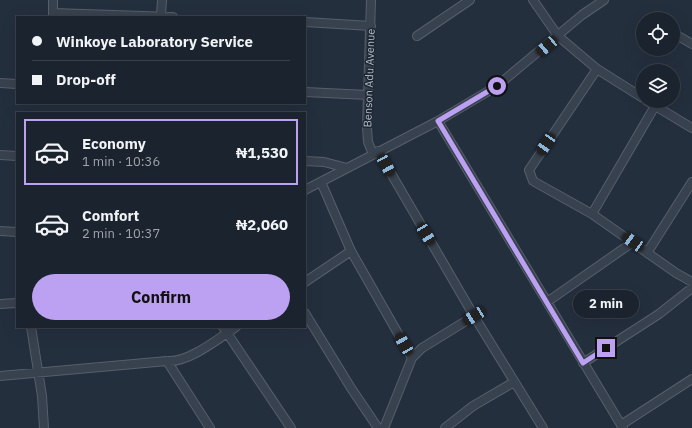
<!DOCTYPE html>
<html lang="en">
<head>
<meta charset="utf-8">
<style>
  body { margin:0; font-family:"IBM Plex Sans",sans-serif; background:#242b36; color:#f1f3f6; height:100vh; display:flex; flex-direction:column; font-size:15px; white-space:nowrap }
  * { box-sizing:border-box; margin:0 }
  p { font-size:13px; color:#a0a4aa }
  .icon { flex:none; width:22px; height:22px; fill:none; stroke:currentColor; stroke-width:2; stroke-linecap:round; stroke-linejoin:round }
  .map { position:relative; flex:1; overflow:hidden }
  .panel { position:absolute; left:16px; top:112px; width:290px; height:216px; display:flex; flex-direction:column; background:#1b232e; border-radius:0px; box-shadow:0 4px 16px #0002,0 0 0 1px #39404a }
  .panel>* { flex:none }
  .hud { position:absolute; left:16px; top:16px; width:290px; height:88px; border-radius:0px; box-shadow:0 4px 16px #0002,0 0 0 1px #39404a; display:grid; align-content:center; height:88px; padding:0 16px; background:#1b232e }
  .buttons { position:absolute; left:636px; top:12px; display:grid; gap:8px }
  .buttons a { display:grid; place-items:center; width:44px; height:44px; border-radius:50%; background:#1b232e; box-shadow:0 4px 16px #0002,0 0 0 1px #39404a; font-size:20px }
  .end { position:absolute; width:18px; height:18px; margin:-9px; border:5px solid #bca0f2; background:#111; box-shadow:0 0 0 2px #111 }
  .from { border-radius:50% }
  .bubble { position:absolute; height:28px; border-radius:14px; background:#1b232e; box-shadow:0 4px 16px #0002,0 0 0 1px #39404a; font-size:13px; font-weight:800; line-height:28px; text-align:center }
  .car { position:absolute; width:12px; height:24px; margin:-12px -6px; border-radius:5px; box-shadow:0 0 3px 1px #0007; background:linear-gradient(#222 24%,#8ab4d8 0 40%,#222 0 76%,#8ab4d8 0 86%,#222 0) }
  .hud b { display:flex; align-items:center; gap:14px; height:38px; font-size:15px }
  .hud b+b { border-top:1px solid #39404a }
  .hud i { width:10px; height:10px; background:#f1f3f6 }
  ul { padding:7px 0 0; list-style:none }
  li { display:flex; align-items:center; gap:12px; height:66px; margin:0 8px 6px; padding:0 8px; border:2px solid transparent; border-radius:0px }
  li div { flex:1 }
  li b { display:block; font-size:15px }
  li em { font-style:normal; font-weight:800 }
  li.current { border-color:#bca0f2 }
  li>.icon { width:36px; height:36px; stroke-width:1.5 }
  .cta { display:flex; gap:8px; margin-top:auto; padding:8px 16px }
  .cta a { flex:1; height:46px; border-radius:24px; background:#bca0f2; color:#111; font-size:16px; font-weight:800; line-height:46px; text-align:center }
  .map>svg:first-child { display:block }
</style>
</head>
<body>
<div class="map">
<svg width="692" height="428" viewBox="0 0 692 428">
  <rect width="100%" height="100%" fill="#242f3e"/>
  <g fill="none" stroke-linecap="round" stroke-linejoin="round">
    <g stroke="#565f6c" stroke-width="10">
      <path id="minor" d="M 371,0 L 367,128 L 368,142 L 373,154
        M 533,0 L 558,36 L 597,69 L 643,98
        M 53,13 L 173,17
        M 161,16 L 162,0
        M 53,17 L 53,0
        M 305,22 L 371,26
        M 673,33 L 692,44
        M 417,36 L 470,0
        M 597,69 L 529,170 L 533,181 L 592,214 L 676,273 L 692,282
        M 0,83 L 17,84
        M 305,92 L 368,95
        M 647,101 L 692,128
        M 438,121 L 623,428
        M 378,151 L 474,316 L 543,428
        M 0,155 L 17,156
        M 305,161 L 324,162 L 347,168
        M 321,182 L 351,251 L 412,358
        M 305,190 L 438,121 L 497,86 L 582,15 L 604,0
        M 592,214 L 655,106
        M 0,231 L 17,232
        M 647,253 L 692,182
        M 305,282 L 351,251
        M 547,302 L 633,242
        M 0,304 L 17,303
        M 305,313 L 351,388 L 378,428
        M 31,327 L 42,396 L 44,428
        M 223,327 L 291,428
        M 167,361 L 210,428
        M 583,363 L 659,314 L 692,288
        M 0,376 L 167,361 C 188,363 218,339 236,327
        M 621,425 L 692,379
        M 384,428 L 412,358 L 422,348 L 474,316
        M 445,428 L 473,406 L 514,382"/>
    </g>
    <use href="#minor" stroke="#38414e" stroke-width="8"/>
  </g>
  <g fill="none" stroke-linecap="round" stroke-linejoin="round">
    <path stroke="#bca0f2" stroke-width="5" d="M 497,86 L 438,121 L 583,363 L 606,348"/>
  </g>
  <g text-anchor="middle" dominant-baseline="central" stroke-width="3" stroke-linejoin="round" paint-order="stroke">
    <g font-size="11" fill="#b4bcc9" stroke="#1d2633">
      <text transform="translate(369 78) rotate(-88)">Benson Adu Avenue</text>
    </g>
  </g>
</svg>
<div class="buttons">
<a><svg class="icon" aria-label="locate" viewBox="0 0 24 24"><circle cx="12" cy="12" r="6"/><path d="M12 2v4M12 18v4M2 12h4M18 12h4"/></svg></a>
<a><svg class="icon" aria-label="layers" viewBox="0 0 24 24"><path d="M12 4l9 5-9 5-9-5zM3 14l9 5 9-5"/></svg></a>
</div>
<i class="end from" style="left:497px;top:86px"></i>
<i class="end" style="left:606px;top:348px"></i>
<div class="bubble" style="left:573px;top:290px;width:66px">2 min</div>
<i class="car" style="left:547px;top:46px;rotate:230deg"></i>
<i class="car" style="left:546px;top:144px;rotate:214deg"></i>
<i class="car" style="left:386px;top:165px;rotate:151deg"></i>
<i class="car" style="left:426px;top:234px;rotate:149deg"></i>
<i class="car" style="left:633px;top:242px;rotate:305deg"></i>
<i class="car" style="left:474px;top:316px;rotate:238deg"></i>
<i class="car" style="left:404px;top:344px;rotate:330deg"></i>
<div class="hud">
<b><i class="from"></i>Winkoye Laboratory Service</b>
<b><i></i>Drop-off</b>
</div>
<section class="panel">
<ul>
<li class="current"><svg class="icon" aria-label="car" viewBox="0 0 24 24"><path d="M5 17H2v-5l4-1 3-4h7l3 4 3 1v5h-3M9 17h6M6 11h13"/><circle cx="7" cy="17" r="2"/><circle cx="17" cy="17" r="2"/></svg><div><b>Economy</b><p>1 min · 10:36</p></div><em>₦1,530</em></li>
<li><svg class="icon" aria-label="car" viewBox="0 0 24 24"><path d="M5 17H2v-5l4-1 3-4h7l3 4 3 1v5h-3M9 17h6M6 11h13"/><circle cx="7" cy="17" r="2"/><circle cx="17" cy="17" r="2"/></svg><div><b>Comfort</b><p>2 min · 10:37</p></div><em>₦2,060</em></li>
</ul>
<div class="cta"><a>Confirm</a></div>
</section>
</div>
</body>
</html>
